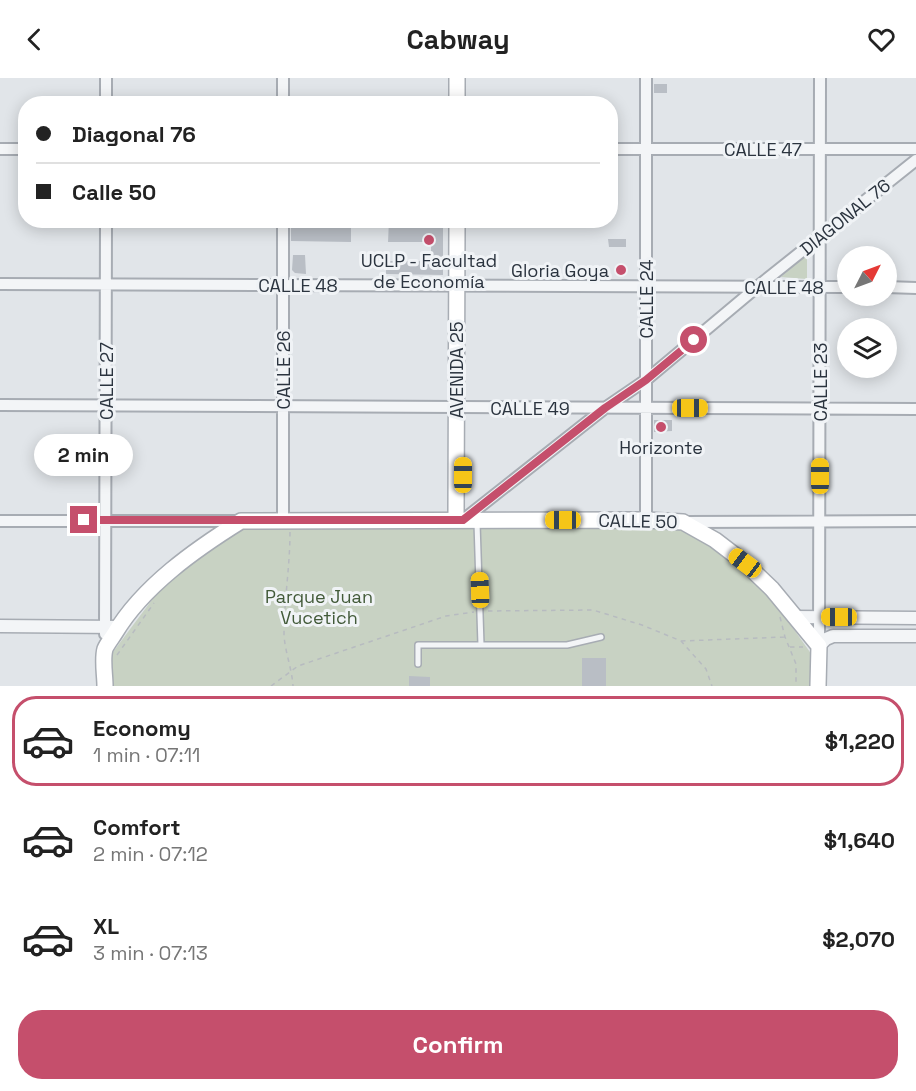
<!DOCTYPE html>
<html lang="en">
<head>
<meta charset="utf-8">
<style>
  body { margin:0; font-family:"Space Grotesk",sans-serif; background:#f2f2f2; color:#222; height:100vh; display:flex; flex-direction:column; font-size:22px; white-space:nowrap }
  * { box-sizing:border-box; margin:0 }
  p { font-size:20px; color:#767676 }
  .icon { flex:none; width:33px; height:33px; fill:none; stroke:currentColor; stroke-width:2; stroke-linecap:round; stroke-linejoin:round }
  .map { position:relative; height:608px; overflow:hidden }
  .panel { display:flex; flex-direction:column; background:#fff; flex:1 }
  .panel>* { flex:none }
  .banner { position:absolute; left:18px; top:18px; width:600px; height:132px; border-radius:24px; box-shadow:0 3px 15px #0003; display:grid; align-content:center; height:132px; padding:0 18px; background:#fff }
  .needle { width:39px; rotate:48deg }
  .tools { position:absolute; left:837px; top:168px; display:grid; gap:12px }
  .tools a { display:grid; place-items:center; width:60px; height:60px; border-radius:50%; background:#fff; box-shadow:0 3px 15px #0003; font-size:30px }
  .end { position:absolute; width:27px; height:27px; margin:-14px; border:8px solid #c54f6c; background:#fff; box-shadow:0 0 0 3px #fff }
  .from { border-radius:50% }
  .bubble { position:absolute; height:42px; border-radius:21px; background:#fff; box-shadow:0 3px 15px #0003; font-size:20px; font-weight:800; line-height:42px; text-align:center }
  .car { position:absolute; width:18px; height:36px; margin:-18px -9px; border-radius:8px; box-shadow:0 0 4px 2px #0007; background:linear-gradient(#f5c518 24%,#345 0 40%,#f5c518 0 76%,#345 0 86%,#f5c518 0) }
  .banner b { display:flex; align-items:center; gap:21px; height:57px; font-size:22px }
  .banner b+b { border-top:2px solid #e0e0e0 }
  .banner i { width:15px; height:15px; background:#222 }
  ul { padding:10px 0 0; list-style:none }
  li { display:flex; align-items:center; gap:18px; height:90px; margin:0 12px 9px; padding:0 6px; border:3px solid transparent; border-radius:24px }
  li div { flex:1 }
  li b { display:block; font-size:22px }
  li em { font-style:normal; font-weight:800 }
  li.current { border-color:#c54f6c }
  li>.icon { width:54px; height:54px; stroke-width:1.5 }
  .primary-button { display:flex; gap:12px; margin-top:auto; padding:12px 18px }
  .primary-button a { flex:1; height:69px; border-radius:24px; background:#c54f6c; color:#fff; font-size:24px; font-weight:800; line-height:69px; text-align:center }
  header { display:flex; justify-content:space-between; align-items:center; height:78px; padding:0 18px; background:#fff; font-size:27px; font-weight:800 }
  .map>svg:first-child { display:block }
</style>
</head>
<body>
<header><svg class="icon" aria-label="back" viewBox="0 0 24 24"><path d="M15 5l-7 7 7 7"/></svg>Cabway<svg class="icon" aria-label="heart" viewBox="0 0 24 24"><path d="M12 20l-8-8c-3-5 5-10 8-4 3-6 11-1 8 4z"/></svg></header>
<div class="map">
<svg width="916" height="608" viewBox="0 0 916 608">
  <rect width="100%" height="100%" fill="#e1e5e9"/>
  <path fill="#c8d2c3" d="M 807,176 L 807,201 L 781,199 Z
    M 245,447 L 686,451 L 759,502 L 812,577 L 812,608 L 110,608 L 110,578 L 169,499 Z"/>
  <path fill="#b9bec5" d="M 654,6 L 667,6 L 667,15 L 654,15 Z
    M 291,142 L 351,142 L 351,164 L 291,163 Z
    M 389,142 L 443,142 L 443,197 L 386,196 L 386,183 L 431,183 L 431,164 L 388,164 Z
    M 608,161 L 626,161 L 626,169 L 609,169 Z
    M 293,177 L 305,177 L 306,196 L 295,195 L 292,192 Z
    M 654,342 L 672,342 L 672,353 L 654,354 Z
    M 582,580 L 606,580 L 606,608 L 582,608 Z
    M 409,598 L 430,599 L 430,608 L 409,608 Z"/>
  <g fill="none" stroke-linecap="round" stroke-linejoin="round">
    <g stroke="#a7acb3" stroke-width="8">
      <path id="service" d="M 477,445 L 481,567
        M 418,586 L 418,567 L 567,567 L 601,559"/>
    </g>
    <g stroke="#a7acb3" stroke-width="14">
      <path id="minor" d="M 283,0 L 283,26
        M 646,0 L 646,442
        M 106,26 L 106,0
        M 0,71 L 26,71
        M 610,71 L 916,71
        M 283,142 L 283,442
        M 0,206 L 848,209
        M 886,209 L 916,210
        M 0,327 L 916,331
        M 463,442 L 605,330 L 646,302 L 757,209 L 916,82
        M 0,443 L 241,443
        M 685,444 L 916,443
        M 105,556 L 106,142
        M 819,568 L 820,0"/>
    </g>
    <g stroke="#a7acb3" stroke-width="15">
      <path id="tertiary" d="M 795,539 L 916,540
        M 0,548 L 119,549
        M 819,568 L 826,561 L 833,558 L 916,558"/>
    </g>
    <g stroke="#a7acb3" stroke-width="18">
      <path id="secondary" d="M 457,26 L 457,0
        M 456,442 L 457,142
        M 105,608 C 105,597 102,581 105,571 C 107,566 112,560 115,555 C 143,508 196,471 241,443 L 646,442 L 683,444 L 715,462 L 745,485 L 772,511 L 819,568 L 818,608"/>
    </g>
    <path stroke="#b7bbc0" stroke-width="1.5" stroke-dasharray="4.5 4.5" stroke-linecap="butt" d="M 290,454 C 290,488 284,523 284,557 C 285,574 292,591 293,608
      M 488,533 L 593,532 L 642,547 L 681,563 L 706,591 L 712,608
      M 780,539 L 785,559 L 796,586 L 796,608
      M 681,563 L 785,559
      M 790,569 L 803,569
      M 117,577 L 154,525
      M 271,608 L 298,588 L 446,538 L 474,534"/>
    <use href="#service" stroke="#f3f5f7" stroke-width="5"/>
    <use href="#minor" stroke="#f3f5f7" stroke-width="10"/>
    <use href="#tertiary" stroke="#f3f5f7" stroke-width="12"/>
    <use href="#secondary" stroke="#fff" stroke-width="15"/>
  </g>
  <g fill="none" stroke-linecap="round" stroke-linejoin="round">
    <path stroke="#c54f6c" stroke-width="8" d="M 84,442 L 463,442 L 605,330 L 646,302 L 694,262"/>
  </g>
  <g fill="#c54f6c" stroke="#f0f3f6" stroke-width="2">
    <circle cx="429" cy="162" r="6"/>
    <circle cx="621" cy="192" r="6"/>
    <circle cx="661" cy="349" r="6"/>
  </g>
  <g text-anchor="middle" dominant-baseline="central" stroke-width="6" stroke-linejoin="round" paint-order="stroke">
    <g font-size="18" fill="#2b343f" stroke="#f0f3f6">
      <text x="763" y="71">CALLE 47</text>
      <text transform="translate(845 139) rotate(-39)">DIAGONAL 76</text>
      <text x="298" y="207">CALLE 48</text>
      <text x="784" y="209">CALLE 48</text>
      <text transform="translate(646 221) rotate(-90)">CALLE 24</text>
      <text transform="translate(283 292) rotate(-90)">CALLE 26</text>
      <text transform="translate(456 292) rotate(-90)">AVENIDA 25</text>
      <text transform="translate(106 303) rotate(-90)">CALLE 27</text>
      <text transform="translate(820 304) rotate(-90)">CALLE 23</text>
      <text x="530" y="330">CALLE 49</text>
      <text transform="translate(638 443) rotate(1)">CALLE 50</text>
    </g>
    <g font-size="18" fill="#2b343f" stroke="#f0f3f6">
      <text x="429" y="182">UCLP - Facultad<tspan x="429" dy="21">de Economía</tspan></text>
      <text x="609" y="192" text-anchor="end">Gloria Goya</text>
      <text x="661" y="369">Horizonte</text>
    </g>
    <g font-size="18" fill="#425a39" stroke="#f0f3f6">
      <text x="319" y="518">Parque Juan<tspan x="319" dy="21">Vucetich</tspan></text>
    </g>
  </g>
</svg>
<div class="tools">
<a><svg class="needle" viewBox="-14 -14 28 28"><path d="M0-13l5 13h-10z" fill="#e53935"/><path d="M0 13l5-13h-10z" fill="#767676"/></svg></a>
<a><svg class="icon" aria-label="layers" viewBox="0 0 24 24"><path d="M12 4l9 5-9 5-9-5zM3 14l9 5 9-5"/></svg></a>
</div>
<i class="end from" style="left:694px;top:262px"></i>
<i class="end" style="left:84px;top:442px"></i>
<div class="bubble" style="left:34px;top:356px;width:99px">2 min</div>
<i class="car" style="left:690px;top:330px;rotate:90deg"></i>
<i class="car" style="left:463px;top:397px;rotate:0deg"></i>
<i class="car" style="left:820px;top:398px;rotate:0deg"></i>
<i class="car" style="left:563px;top:442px;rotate:270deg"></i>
<i class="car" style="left:745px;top:485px;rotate:307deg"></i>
<i class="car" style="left:480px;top:512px;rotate:358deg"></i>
<i class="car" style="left:839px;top:539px;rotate:270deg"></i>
<div class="banner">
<b><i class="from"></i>Diagonal 76</b>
<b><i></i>Calle 50</b>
</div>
</div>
<section class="panel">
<ul>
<li class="current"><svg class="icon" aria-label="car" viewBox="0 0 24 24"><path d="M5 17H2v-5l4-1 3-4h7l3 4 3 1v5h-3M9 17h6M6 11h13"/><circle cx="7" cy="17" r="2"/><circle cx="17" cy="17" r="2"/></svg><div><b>Economy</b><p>1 min · 07:11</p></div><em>$1,220</em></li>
<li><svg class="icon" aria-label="car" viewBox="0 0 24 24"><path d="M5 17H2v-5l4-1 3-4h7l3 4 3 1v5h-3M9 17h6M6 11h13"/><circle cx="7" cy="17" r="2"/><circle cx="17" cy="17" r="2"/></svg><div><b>Comfort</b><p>2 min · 07:12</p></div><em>$1,640</em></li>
<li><svg class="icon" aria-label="car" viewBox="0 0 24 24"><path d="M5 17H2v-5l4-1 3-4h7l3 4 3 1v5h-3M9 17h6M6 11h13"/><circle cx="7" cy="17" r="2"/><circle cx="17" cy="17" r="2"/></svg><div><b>XL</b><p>3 min · 07:13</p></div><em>$2,070</em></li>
</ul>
<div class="primary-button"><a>Confirm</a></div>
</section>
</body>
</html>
